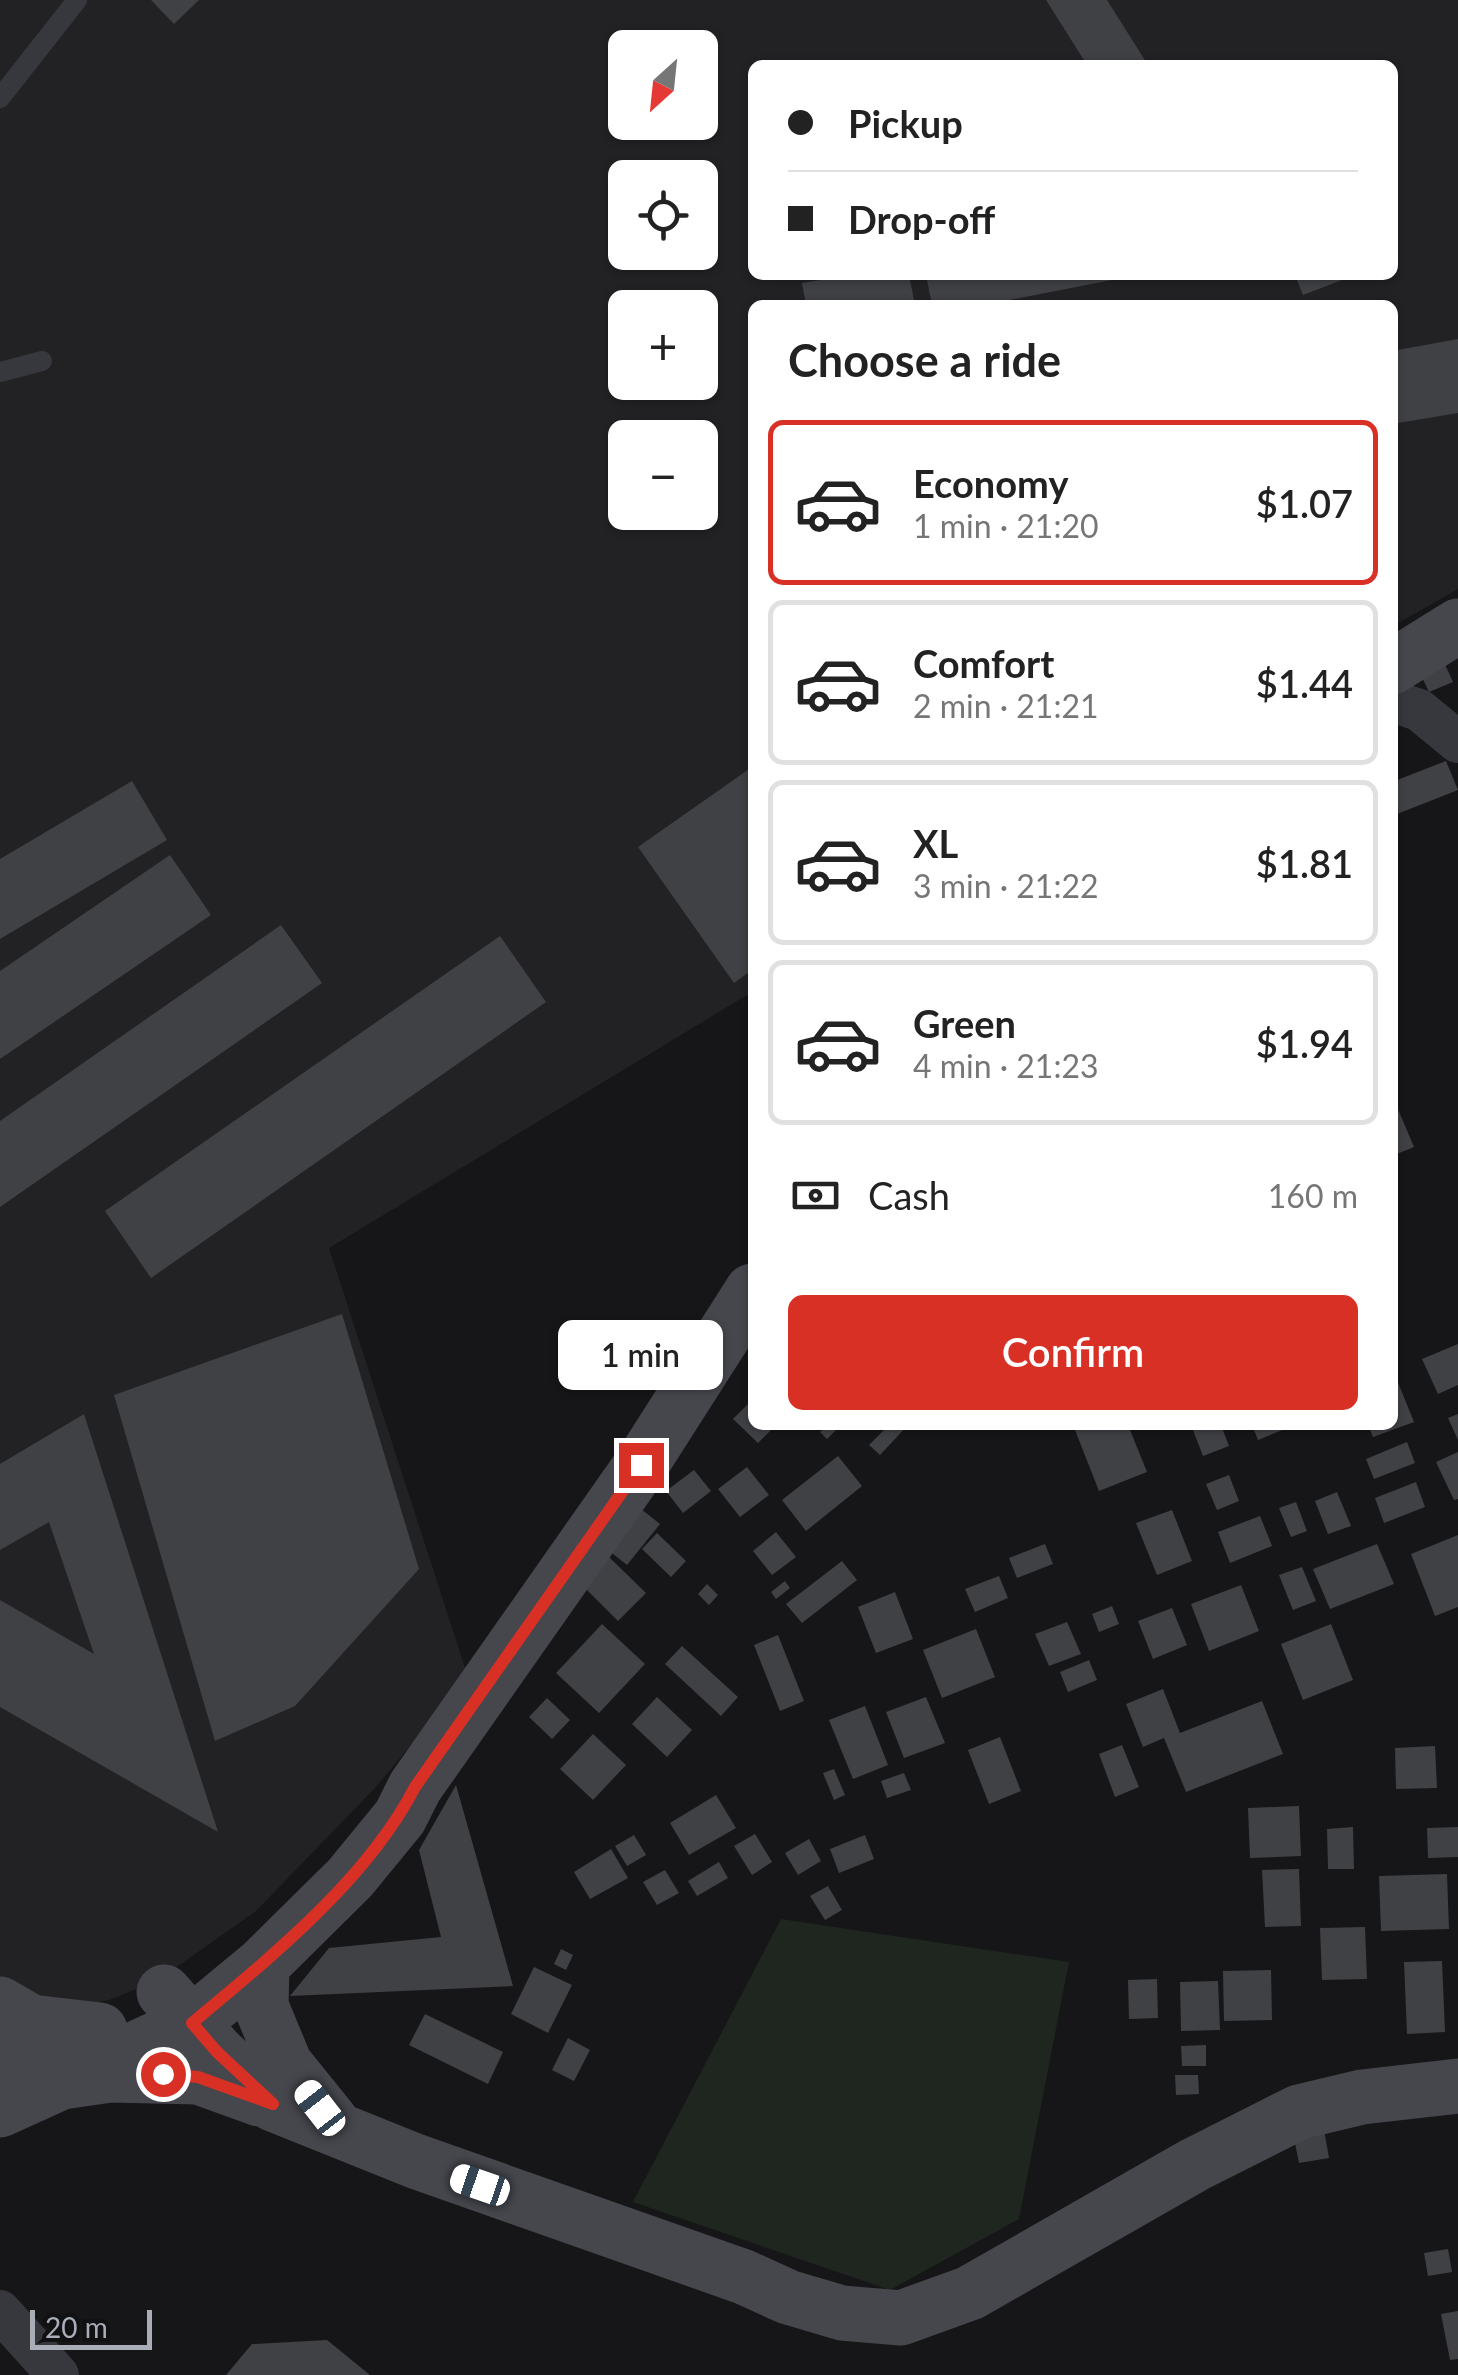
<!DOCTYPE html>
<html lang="en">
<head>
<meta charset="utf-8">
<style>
  body { margin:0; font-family:Lato,sans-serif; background:#f6f6f6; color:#222; height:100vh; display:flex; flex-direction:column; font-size:38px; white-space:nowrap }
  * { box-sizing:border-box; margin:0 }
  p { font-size:32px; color:#767676 }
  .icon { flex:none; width:55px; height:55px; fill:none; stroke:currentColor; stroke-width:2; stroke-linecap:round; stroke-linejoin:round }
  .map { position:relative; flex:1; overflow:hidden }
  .panel { position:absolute; left:748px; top:300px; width:650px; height:1130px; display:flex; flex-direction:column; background:#fff; border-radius:15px; box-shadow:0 2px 8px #0004 }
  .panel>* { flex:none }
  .guide { position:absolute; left:748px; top:60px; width:650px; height:220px; border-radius:15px; box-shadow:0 2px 8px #0004; display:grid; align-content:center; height:220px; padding:0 40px; background:#fff }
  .needle { width:65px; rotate:207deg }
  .fabs { position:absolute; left:608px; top:30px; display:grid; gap:20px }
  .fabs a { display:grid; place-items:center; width:110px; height:110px; border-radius:15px; background:#fff; box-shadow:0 2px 8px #0004; font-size:50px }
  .scale { position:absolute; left:30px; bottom:25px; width:122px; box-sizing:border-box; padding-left:10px; border:5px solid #a8adb8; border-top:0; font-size:28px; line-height:35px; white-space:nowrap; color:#a8adb8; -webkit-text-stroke:8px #111113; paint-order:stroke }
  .end { position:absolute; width:45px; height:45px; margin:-22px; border:12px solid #d93025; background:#fff; box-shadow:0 0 0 5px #fff }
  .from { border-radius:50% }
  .bubble { position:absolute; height:70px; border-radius:15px; background:#fff; box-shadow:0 2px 8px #0004; font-size:32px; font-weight:600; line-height:70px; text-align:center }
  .car { position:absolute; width:30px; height:60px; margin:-30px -15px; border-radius:12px; box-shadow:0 0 8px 2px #0007; background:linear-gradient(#fff 24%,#345 0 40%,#fff 0 76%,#345 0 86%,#fff 0) }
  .guide b { display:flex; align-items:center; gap:35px; height:95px; font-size:38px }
  .guide b+b { border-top:2px solid #e0e0e0 }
  .guide i { width:25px; height:25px; background:#222 }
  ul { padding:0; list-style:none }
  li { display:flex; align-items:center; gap:30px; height:165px; margin:0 20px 15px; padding:0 20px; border:5px solid #e0e0e0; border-radius:15px }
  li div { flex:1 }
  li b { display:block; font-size:38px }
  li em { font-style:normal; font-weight:600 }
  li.current { border-color:#d93025 }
  li>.icon { width:90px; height:90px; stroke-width:1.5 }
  h2 { padding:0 40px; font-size:45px; line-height:120px }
  .pay { display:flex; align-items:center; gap:25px; height:110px; padding:0 40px; font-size:38px }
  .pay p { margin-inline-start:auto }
  .button { display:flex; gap:20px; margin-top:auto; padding:20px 40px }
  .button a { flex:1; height:115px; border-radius:15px; background:#d93025; color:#fff; font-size:40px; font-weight:600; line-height:115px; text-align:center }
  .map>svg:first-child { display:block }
</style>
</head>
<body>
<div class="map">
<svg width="1458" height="2375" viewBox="0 0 1458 2375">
  <rect width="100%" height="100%" fill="#161618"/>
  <path fill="#222225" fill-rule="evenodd" d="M 0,0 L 1458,0 L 1458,589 L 1393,626 L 1392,305 L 752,305 L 752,992 L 329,1248 L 468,1677 L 375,1788 L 256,1911 L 181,1964 L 146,1985 L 109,2000 L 76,2006 L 45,2000 L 10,1985 L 0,1976 ZM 625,48 L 700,48 L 700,122 L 625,122 ZM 752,65 L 1392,65 L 1392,275 L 752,275 ZM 625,178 L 700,178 L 700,252 L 625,252 ZM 625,308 L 700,308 L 700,382 L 625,382 ZM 625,438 L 700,438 L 700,512 L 625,512 Z"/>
  <path fill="#1e261f" d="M 781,1919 L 1069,1962 L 1019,2219 L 890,2290 L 633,2202 Z"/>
  <path fill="#404145" d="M 151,0 L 199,0 L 174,24 Z
    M 1046,0 L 1107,0 L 1148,65 L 1087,65 Z
    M 851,275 L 909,275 L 915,305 L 806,305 L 802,283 Z
    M 926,275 L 1127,275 L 1127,277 L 984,305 L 932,305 Z
    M 1295,275 L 1355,275 L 1303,295 Z
    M 1458,339 L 1458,413 L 1392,424 L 1392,351 Z
    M 1443,660 L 1453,682 L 1429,692 L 1419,671 Z
    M 1446,761 L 1458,790 L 1392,816 L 1392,782 Z
    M 752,767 L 752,970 L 734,983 L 638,847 Z
    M 132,781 L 167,840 L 0,939 L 0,859 Z
    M 170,855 L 211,915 L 0,1059 L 0,971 Z
    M 281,925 L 322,983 L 0,1207 L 0,1121 Z
    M 500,936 L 546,1002 L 151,1278 L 105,1211 Z
    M 1392,1095 L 1414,1147 L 1392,1156 Z
    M 342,1314 L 419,1569 L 295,1706 L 215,1741 L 114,1395 Z
    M 1458,1344 L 1458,1385 L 1438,1394 L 1422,1359 Z
    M 1393,1370 L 1414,1422 L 1373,1437 L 1368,1425 L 1392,1425 Z
    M 752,1400 L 752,1425 L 776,1425 L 758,1443 L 733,1419 Z
    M 84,1414 L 218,1832 L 0,1707 L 0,1600 L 94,1654 L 49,1522 L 0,1550 L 0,1464 Z
    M 1458,1414 L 1458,1440 L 1448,1418 Z
    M 828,1425 L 841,1425 L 827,1439 L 820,1432 Z
    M 889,1425 L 908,1425 L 880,1455 L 869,1445 Z
    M 1073,1425 L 1128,1425 L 1147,1472 L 1099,1491 Z
    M 1191,1425 L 1221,1425 L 1229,1446 L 1203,1456 Z
    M 1252,1425 L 1284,1425 L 1285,1429 L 1258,1440 Z
    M 1407,1442 L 1415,1463 L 1374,1479 L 1366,1459 Z
    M 1458,1452 L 1458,1499 L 1454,1500 L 1436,1462 Z
    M 838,1456 L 862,1486 L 806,1531 L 782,1500 Z
    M 747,1467 L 769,1495 L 740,1517 L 718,1489 Z
    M 694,1470 L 711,1491 L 683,1513 L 666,1491 Z
    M 1229,1475 L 1239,1501 L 1217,1510 L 1206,1484 Z
    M 1416,1482 L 1425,1507 L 1384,1523 L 1375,1498 Z
    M 1337,1492 L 1351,1526 L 1328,1534 L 1315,1501 Z
    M 1296,1502 L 1307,1531 L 1291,1537 L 1279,1508 Z
    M 636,1505 L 660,1524 L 627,1565 L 603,1546 Z
    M 1172,1510 L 1192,1561 L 1157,1575 L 1136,1523 Z
    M 1260,1516 L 1272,1546 L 1230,1563 L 1218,1532 Z
    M 776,1532 L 796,1557 L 772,1575 L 753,1551 Z
    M 657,1533 L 686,1561 L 671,1577 L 642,1549 Z
    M 1458,1535 L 1458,1607 L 1435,1616 L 1411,1554 Z
    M 1045,1544 L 1053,1564 L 1017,1578 L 1009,1558 Z
    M 1377,1544 L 1394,1584 L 1330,1609 L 1313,1569 Z
    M 609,1557 L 646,1593 L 618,1621 L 582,1585 Z
    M 842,1561 L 857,1580 L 802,1623 L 786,1604 Z
    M 1302,1567 L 1316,1601 L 1293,1610 L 1279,1575 Z
    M 999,1576 L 1008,1598 L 975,1612 L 965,1589 Z
    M 785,1581 L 790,1588 L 776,1599 L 771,1592 Z
    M 707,1584 L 718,1595 L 709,1605 L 698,1594 Z
    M 1241,1585 L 1259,1631 L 1209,1651 L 1191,1604 Z
    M 895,1592 L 913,1639 L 876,1653 L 858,1607 Z
    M 1112,1606 L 1119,1624 L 1099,1632 L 1092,1614 Z
    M 1172,1608 L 1187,1645 L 1153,1659 L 1138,1621 Z
    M 1067,1622 L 1081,1654 L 1049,1666 L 1035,1634 Z
    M 602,1624 L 645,1664 L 599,1713 L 556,1673 Z
    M 1331,1624 L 1353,1680 L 1303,1700 L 1281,1644 Z
    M 976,1629 L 995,1677 L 942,1698 L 923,1650 Z
    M 778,1635 L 804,1701 L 780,1711 L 754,1645 Z
    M 682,1646 L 738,1697 L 721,1716 L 665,1664 Z
    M 1089,1660 L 1097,1680 L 1068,1692 L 1060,1672 Z
    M 1163,1689 L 1180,1733 L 1262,1701 L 1283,1754 L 1186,1792 L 1164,1738 L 1143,1747 L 1126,1704 Z
    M 657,1697 L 692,1730 L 667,1757 L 632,1724 Z
    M 926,1697 L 945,1743 L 904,1758 L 886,1712 Z
    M 547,1698 L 570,1720 L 552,1739 L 529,1717 Z
    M 865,1706 L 888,1765 L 853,1779 L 829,1720 Z
    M 593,1734 L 626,1765 L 593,1800 L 560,1769 Z
    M 1000,1737 L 1021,1791 L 989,1804 L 968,1750 Z
    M 1122,1745 L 1139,1787 L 1115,1797 L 1099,1754 Z
    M 1435,1746 L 1437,1788 L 1396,1789 L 1395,1748 Z
    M 834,1769 L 845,1795 L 834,1800 L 823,1773 Z
    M 904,1773 L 911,1790 L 887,1798 L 881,1781 Z
    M 456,1785 L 513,1986 L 290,1996 L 329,1948 L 441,1937 L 419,1850 Z
    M 716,1795 L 736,1828 L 689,1855 L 670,1823 Z
    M 1299,1806 L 1301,1856 L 1250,1858 L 1248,1808 Z
    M 1353,1827 L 1354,1869 L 1328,1869 L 1327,1829 Z
    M 1458,1827 L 1458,1857 L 1428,1858 L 1427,1828 Z
    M 755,1834 L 772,1862 L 752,1875 L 734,1846 Z
    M 634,1835 L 646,1855 L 627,1866 L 615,1846 Z
    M 865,1835 L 874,1859 L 839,1873 L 830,1849 Z
    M 809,1839 L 821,1861 L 798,1875 L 785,1853 Z
    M 611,1849 L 628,1878 L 590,1899 L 574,1872 Z
    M 719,1862 L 728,1878 L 697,1896 L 688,1881 Z
    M 1299,1869 L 1301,1926 L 1265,1927 L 1262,1870 Z
    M 665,1870 L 679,1893 L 657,1905 L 643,1882 Z
    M 1447,1874 L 1449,1929 L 1381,1931 L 1379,1876 Z
    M 828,1886 L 842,1910 L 825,1920 L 810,1896 Z
    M 1365,1927 L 1367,1979 L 1322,1980 L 1320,1928 Z
    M 561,1949 L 573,1955 L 566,1970 L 554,1964 Z
    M 1442,1961 L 1445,2032 L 1407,2034 L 1404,1962 Z
    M 534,1967 L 572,1985 L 548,2033 L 511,2014 Z
    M 1271,1970 L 1272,2020 L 1224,2021 L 1223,1971 Z
    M 1157,1979 L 1158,2018 L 1129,2019 L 1128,1980 Z
    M 1218,1981 L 1220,2030 L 1181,2031 L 1180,1982 Z
    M 425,2014 L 503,2052 L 488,2084 L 409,2045 Z
    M 568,2038 L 590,2050 L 574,2081 L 552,2070 Z
    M 1206,2045 L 1206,2066 L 1182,2066 L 1181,2046 Z
    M 1175,2075 L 1198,2075 L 1199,2094 L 1176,2095 Z
    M 1321,2113 L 1329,2158 L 1299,2163 L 1290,2118 Z
    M 1448,2249 L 1452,2272 L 1428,2276 L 1424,2253 Z
    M 1458,2311 L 1458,2359 L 1450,2360 L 1441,2314 Z
    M 327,2340 L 370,2375 L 226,2375 L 252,2344 Z"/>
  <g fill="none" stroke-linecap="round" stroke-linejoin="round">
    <path stroke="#37383d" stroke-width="20" d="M 0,98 L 77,0
      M 0,372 L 42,361"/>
    <path stroke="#37383d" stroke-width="42" d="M 1392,701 L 1419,710 L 1458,742
      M 0,2311 L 58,2375"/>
    <path stroke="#45474d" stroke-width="55" d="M 1392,667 L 1458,626
      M 262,1965 L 261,2006 L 285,2064 L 331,2121
      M 164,1992 L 217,2052 L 273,2104 L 415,2161 L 744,2277 L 788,2297 L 842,2313 L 901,2318 L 970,2293 L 1194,2165 L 1299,2112 L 1362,2097 L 1458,2086
      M 0,2004 L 31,2022 L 100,2030
      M 0,2039 L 17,2067 L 62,2082 L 110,2075 L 198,2077 L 259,2099
      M 0,2110 L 192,2023 L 262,1965 L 350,1878 L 400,1817 L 415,1787 L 641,1465 L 752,1291"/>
  </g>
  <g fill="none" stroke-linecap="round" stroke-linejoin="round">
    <path stroke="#d93025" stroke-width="12" d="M 163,2074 L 198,2077 L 273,2104 L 217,2052 L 192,2023 C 271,1957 367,1880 415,1787 L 641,1465"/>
  </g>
</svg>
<div class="fabs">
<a><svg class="needle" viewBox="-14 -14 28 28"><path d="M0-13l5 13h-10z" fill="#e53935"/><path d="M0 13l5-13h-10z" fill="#767676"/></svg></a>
<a><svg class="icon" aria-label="locate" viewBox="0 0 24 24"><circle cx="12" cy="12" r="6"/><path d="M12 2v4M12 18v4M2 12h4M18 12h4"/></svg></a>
<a>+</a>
<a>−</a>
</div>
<div class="scale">20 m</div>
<i class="end from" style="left:163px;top:2074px"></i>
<i class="end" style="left:641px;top:1465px"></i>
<div class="bubble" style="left:558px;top:1320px;width:165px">1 min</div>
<i class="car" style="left:320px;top:2108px;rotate:322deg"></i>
<i class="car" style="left:480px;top:2185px;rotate:289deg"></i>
<div class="guide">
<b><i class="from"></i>Pickup</b>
<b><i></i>Drop-off</b>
</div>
<section class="panel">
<h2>Choose a ride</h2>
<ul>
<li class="current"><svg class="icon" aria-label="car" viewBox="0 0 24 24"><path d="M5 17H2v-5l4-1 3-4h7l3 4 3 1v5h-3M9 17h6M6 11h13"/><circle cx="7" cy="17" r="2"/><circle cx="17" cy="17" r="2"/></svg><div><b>Economy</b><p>1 min · 21:20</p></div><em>$1.07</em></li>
<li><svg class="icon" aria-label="car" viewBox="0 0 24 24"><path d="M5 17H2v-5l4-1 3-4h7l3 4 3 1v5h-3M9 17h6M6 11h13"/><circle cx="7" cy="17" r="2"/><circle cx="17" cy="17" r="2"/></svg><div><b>Comfort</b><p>2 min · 21:21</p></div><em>$1.44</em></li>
<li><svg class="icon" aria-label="car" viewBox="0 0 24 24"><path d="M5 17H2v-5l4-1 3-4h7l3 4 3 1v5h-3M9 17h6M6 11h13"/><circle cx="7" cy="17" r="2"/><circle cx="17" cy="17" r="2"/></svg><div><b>XL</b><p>3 min · 21:22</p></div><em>$1.81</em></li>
<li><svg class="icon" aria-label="car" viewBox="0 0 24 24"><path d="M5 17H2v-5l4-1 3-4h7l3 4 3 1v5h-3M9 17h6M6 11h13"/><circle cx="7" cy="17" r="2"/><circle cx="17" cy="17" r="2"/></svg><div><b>Green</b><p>4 min · 21:23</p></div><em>$1.94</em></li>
</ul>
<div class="pay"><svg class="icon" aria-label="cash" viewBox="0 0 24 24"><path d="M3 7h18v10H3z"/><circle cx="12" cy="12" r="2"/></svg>Cash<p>160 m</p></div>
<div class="button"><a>Confirm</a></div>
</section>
</div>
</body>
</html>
